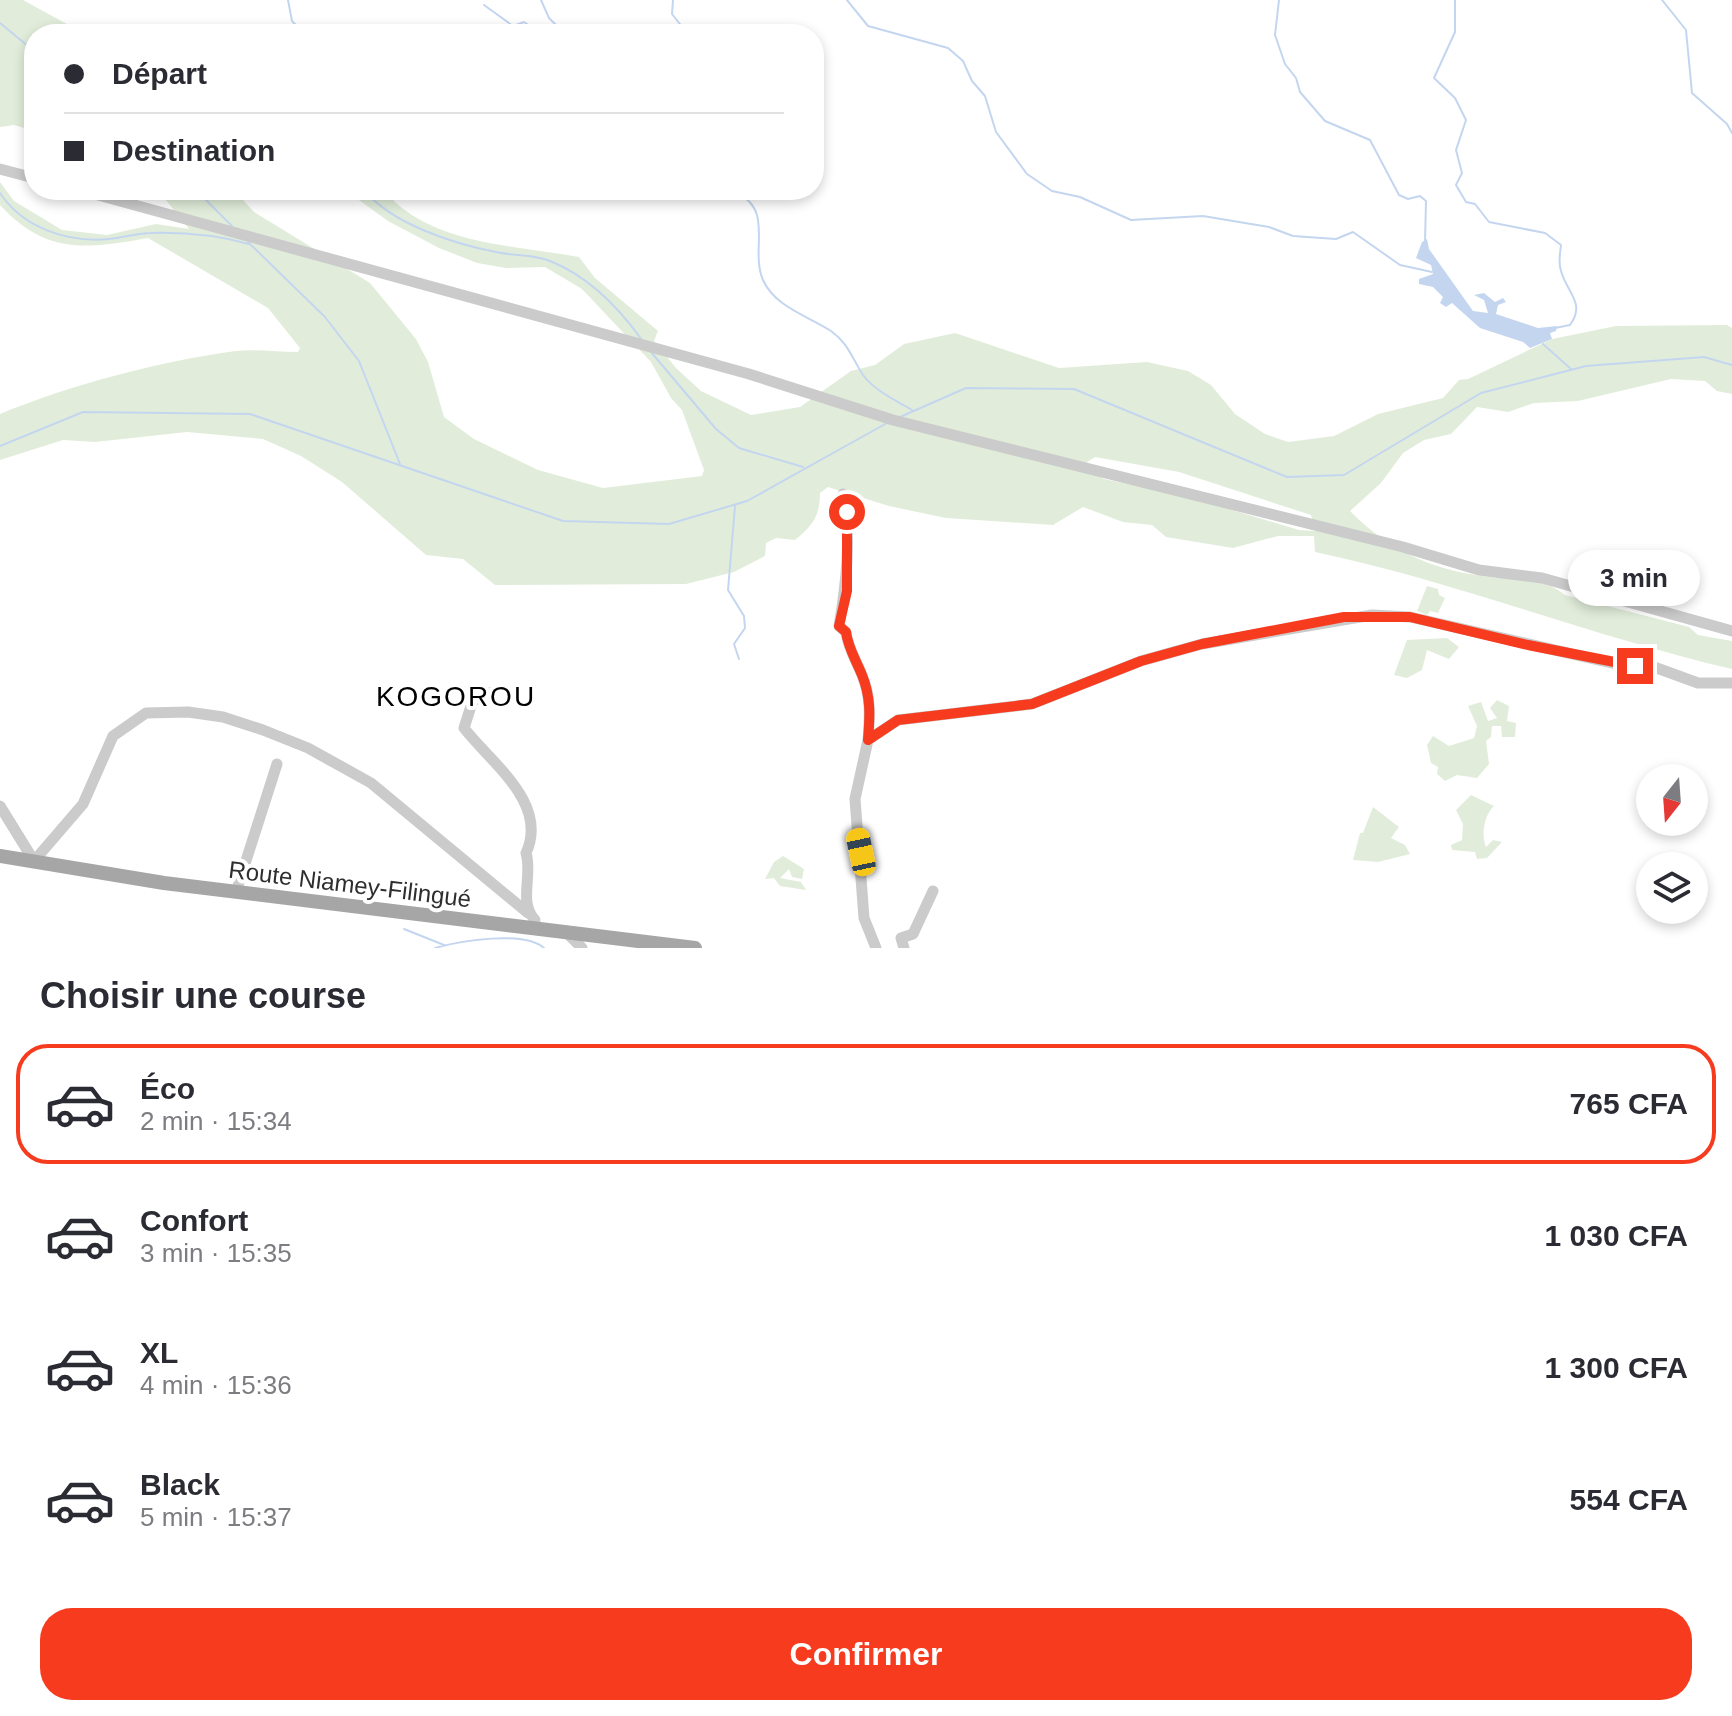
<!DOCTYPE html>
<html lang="fr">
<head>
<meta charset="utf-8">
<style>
  body { margin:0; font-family:Helvetica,sans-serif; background:#f7f7f7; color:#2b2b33; height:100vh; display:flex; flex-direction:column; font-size:30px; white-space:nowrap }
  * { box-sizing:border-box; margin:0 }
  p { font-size:26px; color:#7c7c81 }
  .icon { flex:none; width:44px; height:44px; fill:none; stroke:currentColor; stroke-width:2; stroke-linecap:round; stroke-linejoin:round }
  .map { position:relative; height:948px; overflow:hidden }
  .details { display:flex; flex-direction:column; background:#fff; flex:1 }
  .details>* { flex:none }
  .guide { position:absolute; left:24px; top:24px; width:800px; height:176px; border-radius:32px; box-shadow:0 4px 12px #0003; display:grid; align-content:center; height:176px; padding:0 40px; background:#fff }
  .needle { width:52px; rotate:197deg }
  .controls { position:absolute; left:1636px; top:764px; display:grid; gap:16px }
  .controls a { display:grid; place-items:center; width:72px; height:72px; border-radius:50%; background:#fff; box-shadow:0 4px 12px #0003; font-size:40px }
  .end { position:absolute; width:36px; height:36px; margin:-18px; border:10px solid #f63b1f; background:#fff; box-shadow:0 0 0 4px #fff }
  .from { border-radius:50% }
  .bubble { position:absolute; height:56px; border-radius:28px; background:#fff; box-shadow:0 4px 12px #0003; font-size:26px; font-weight:800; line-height:56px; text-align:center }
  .car { position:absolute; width:24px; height:48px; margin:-24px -12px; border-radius:10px; box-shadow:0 0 6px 2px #0007; background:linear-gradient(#f5c518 24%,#345 0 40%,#f5c518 0 76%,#345 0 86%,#f5c518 0) }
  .guide b { display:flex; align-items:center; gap:28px; height:76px; font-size:30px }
  .guide b+b { border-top:2px solid #e1e1e2 }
  .guide i { width:20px; height:20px; background:#2b2b33 }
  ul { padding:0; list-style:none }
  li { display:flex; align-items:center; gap:24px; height:120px; margin:0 16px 12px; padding:0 24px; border:4px solid transparent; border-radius:32px }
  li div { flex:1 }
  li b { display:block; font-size:30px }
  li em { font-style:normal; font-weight:800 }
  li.on { border-color:#f63b1f }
  li>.icon { width:72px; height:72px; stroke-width:1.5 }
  h2 { padding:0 40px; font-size:36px; line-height:96px }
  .action { display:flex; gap:16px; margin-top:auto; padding:16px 40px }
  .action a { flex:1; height:92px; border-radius:32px; background:#f63b1f; color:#fff; font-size:32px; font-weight:800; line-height:92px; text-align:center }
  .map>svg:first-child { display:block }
</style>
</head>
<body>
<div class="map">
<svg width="1732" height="948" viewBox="0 0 1732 948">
  <rect width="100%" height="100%" fill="#fff"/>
  <path fill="#e1edda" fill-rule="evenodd" d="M 0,0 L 23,0 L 85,34 L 34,34 L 34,131 L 14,125 L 0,127 Z
    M 0,182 L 14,201 L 62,230 L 107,235 L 156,224 L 189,229 L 158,190 L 234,190 L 254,212 L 370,283 L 416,339 L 428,362 L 444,417 L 474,439 L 538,470 L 603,488 L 702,476 L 704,470 L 682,410 L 671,398 L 651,362 L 582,289 L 545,267 L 506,268 L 477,263 L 439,248 L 388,221 L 345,190 L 384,190 C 428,245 515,245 579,257 L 595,278 L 658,331 L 654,341 L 676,368 L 701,391 L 751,415 L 800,407 L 851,371 L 875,365 L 904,344 L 955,333 L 1059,368 L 1147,362 L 1188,371 L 1211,385 L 1235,414 L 1265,434 L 1288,442 L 1334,436 L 1378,414 L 1443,398 L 1459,380 L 1468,379 L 1552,339 L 1616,326 L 1727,325 L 1732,328 L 1732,394 L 1717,391 L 1705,381 L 1671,379 L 1578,401 L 1534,403 L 1508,412 L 1477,407 L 1451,434 L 1424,440 L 1403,453 L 1381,483 L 1350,511 C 1388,549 1427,568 1481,576 C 1509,580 1543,576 1565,595 L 1689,627 L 1698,635 L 1732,641 L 1732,669 C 1591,636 1457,582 1315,552 L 1314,536 L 1278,536 L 1233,548 L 1166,537 L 1152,525 L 1123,522 L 1083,507 L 1053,525 L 946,518 L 889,506 L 828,487 L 820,493 C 820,517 812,526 795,540 L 776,538 L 766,543 L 765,556 L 734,572 L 686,584 L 495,585 L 463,559 L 426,555 L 342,482 L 301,456 L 263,439 L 187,432 L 95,442 L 63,440 L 0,460 L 0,414 C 70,385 160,361 236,351 C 256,349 278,352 298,352 L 300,348 L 268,308 L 148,238 C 86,249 46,255 0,205 ZM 1095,457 L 1179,472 L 1311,515 L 1316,531 L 1299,530 L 1185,496 L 1104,479 L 1087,470 L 1087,462 Z
    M 1427,586 L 1438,589 L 1439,595 L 1445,598 L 1438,613 L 1430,611 L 1427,615 L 1417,611 Z
    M 1447,638 L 1459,647 L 1449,659 L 1427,650 L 1422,670 L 1407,678 L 1394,675 L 1407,640 Z
    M 1497,700 L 1509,706 L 1507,721 L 1516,723 L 1515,737 L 1502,737 L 1501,726 L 1492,726 L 1491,737 L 1486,741 L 1489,764 L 1477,778 L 1457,775 L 1445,781 L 1437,774 L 1438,767 L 1431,763 L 1427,745 L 1433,736 L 1449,746 L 1474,738 L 1477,726 L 1468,706 L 1481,702 L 1488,721 L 1497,718 L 1490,708 Z
    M 1471,795 L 1494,806 C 1484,815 1481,835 1486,847 L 1493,840 L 1502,842 L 1487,858 L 1477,859 L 1475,852 L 1452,850 L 1451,845 L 1462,840 L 1463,824 L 1456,810 Z
    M 1373,807 L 1399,827 L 1391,838 L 1405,845 L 1410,854 L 1378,862 L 1353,860 L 1360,833 L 1363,833 Z
    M 783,856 L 804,869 L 802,879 L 792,877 L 789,869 L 780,878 L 801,882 L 806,890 L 780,886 L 774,878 L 765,879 L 774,862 Z"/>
  <path fill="#c4d6ef" d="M 1427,239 L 1429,249 L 1473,311 L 1488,313 L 1484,300 L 1474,295 L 1484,293 L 1495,302 L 1503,298 L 1506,302 L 1498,305 L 1496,314 L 1538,328 L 1557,326 L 1556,331 L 1550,333 L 1552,339 L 1530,348 L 1523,342 L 1480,328 L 1452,303 L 1446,307 L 1440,303 L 1443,297 L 1433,287 L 1419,284 L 1419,279 L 1433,274 L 1431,265 L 1416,258 L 1422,242 Z"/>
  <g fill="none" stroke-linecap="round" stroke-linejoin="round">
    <path stroke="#c4d6ef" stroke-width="2" d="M 288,0 L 292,21 L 304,34
      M 541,0 L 549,18 L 565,34
      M 673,0 L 672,14 L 683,28 L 681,34
      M 847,0 L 868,26 L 948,48 L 963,61 L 972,81 L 985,96 L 996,132 L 1027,174 L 1052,191 L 1080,197 L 1131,220 L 1203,216 L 1269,227 L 1293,236 L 1336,239 L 1353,232 L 1400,265 L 1432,272
      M 1279,0 L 1275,35 L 1285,64 L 1296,78 L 1300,92 L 1325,121 L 1370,140 L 1399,195 L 1408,199 L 1420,196 L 1426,201 L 1425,242
      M 1455,0 L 1455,32 L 1434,78 L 1455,98 L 1466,120 L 1456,150 L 1462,173 L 1456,185 L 1466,202 L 1475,204 L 1489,222 L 1545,233 L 1561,245 C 1560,254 1558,263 1561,271 C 1567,293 1586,303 1570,325 L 1555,328
      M 1662,0 L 1686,30 L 1692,93 L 1727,124 L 1732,133
      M 484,5 L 513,26 L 524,22 L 542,34
      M 0,23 L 34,51
      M 196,190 L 232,226
      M 364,190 C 392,224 454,244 496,252 C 513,256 534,254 550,261 C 588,276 619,308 642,340
      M 731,190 C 777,208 749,247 763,280 C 775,307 808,316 831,331 C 848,343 852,358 863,375 C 875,391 895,400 912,410
      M 0,193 C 23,228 68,243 109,239 C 123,238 137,233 151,233 C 186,232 216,235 249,244
      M 248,242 L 325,317 L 359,361 L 400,464
      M 1543,344 L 1571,369
      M 651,352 L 716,429 L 739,448 L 803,467
      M 900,417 L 966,388 L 1074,389 L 1287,477 L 1344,475 L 1481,393 L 1586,366 L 1704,357 L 1732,365
      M 0,446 L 83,412 L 250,414 L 563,521 L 669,524 L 747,501 L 887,423
      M 735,506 L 728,590 L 744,616 L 745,628 L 734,644 L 739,659
      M 404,929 L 444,945
      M 435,948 C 460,941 524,930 544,948"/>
    <path stroke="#cbcbcb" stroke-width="11" d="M 0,169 L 34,178
      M 80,190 L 749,374 L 893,420 L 1403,547 L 1479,570 L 1542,578 L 1732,631
      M 843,494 C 852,536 846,585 839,626 L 846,632 C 848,648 856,660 862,675 C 871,697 870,716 868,740
      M 491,693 L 481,692 L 472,703 L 464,728 C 491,763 549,803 526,853 C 533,875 518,902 535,920
      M 0,806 L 34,861 L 83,804 L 113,736 L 146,713 L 188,712 L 223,717 L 263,730 L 308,748 L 371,783 L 528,913
      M 236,892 L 277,764
      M 569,935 L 582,948
      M 876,948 L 864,918 L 855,799 L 868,740 L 898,720 L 1032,704 L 1141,661 L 1202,644 L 1372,615 L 1410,617 L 1616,664 L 1654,667 L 1698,683 L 1732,683
      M 904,948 L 901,938 L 913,934 L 933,891"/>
    <path stroke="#a6a6a6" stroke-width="14" d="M 0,856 L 164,883 L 695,948"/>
  </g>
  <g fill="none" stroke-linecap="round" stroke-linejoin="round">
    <path stroke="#f63b1f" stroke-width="10" d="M 847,512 L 847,591 L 839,626 L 846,632 C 848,648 856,660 862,675 C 871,697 870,716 868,740 L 898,720 L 1032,704 L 1141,661 L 1202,644 L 1344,617 L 1410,617 L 1528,645 L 1635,666"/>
  </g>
  <g text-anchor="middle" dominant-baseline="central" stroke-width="8" stroke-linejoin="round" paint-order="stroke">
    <g font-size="24" fill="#2e2e2e" stroke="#fff">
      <text transform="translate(350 884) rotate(7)">Route Niamey-Filingué</text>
    </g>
    <g font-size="28" letter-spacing="2" fill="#000" stroke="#fff">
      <text x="456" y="696">KOGOROU</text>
    </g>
  </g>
</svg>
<div class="controls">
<a><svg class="needle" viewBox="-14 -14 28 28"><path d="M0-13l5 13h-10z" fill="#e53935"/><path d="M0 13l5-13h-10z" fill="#7c7c81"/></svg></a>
<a><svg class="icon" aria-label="layers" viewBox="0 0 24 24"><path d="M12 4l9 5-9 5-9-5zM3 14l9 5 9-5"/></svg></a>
</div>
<i class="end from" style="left:847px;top:512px"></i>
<i class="end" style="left:1635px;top:666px"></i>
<div class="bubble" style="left:1568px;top:550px;width:132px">3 min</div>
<i class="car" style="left:861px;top:852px;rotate:348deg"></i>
<div class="guide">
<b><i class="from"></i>Départ</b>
<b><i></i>Destination</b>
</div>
</div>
<section class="details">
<h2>Choisir une course</h2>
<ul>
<li class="on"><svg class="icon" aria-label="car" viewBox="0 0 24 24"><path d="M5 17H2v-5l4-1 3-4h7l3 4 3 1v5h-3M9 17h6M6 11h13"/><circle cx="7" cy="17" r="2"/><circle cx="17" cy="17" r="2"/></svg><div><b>Éco</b><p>2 min · 15:34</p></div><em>765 CFA</em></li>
<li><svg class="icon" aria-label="car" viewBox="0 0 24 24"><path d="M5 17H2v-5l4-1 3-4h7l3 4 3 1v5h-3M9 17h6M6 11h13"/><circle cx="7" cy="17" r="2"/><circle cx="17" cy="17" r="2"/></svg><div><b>Confort</b><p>3 min · 15:35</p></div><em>1 030 CFA</em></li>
<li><svg class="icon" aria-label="car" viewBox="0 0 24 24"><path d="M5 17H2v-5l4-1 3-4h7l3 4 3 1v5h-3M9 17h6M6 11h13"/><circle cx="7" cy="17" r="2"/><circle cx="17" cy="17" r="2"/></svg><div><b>XL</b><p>4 min · 15:36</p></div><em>1 300 CFA</em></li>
<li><svg class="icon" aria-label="car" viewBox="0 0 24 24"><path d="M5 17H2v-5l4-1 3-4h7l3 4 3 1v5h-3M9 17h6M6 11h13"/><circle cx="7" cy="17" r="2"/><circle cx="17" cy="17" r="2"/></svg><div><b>Black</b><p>5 min · 15:37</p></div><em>554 CFA</em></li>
</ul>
<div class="action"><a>Confirmer</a></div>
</section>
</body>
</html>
